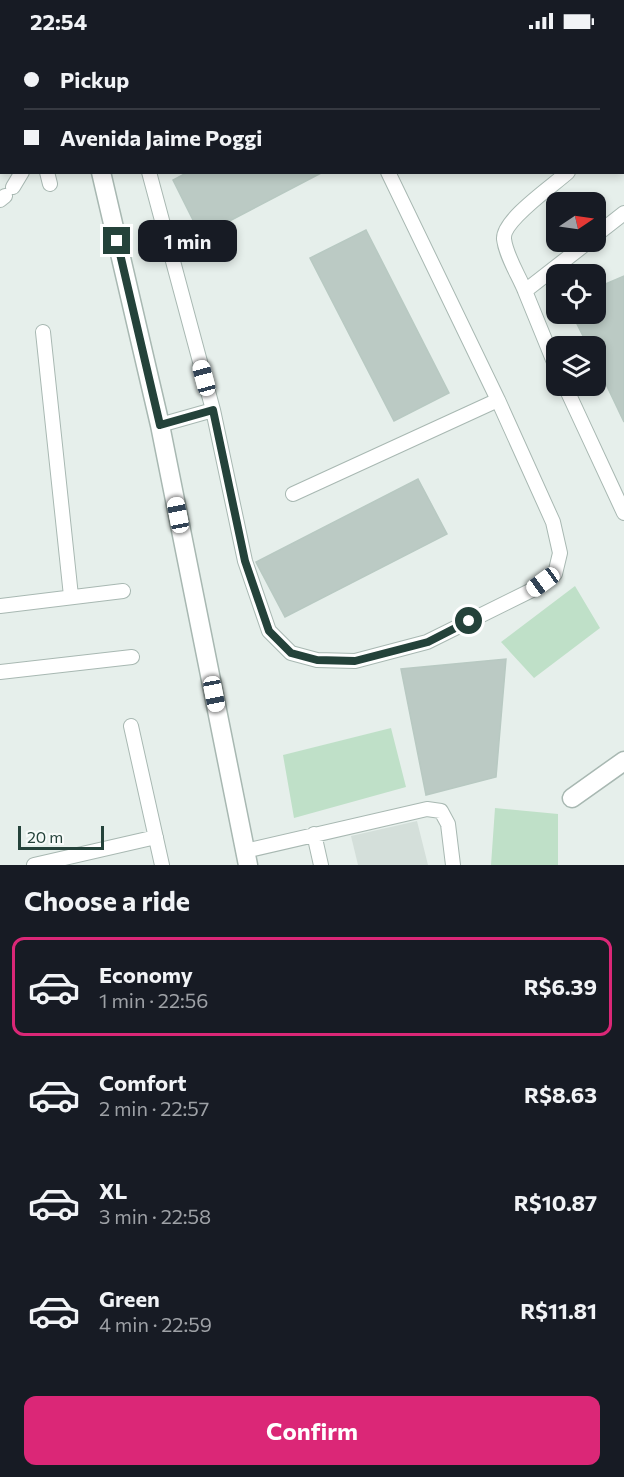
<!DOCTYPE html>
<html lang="en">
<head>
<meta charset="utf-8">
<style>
  body { margin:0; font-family:Commissioner,sans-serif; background:#20242c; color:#f1f3f6; height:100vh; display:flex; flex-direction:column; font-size:22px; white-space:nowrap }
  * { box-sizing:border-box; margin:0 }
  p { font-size:20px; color:#9ea1a6 }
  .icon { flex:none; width:33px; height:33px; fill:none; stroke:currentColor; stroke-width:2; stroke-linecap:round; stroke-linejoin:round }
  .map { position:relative; height:823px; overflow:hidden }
  .details { display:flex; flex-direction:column; background:#171b24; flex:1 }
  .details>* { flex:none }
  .banner { position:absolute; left:0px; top:0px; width:624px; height:132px; box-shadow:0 3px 9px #0003; display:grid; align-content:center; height:132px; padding:0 24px; background:#171b24 }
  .needle { width:39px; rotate:77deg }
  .fabs { position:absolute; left:546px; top:150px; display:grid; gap:12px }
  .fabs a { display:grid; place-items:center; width:60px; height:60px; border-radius:12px; background:#171b24; box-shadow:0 3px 9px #0003; font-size:30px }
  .scale { position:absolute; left:18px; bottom:15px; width:86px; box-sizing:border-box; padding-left:6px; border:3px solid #24423a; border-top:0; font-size:16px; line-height:21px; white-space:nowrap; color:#24423a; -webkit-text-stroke:4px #f7fbf9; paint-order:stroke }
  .end { position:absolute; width:27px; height:27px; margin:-14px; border:8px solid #24423a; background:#fff; box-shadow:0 0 0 3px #fff }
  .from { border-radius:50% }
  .bubble { position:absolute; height:42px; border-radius:12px; background:#171b24; box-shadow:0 3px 9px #0003; font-size:20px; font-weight:700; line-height:42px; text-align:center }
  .car { position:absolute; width:18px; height:36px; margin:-18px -9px; border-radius:8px; box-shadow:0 0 4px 2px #0007; background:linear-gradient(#fff 24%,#345 0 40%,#fff 0 76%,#345 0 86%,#fff 0) }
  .banner b { display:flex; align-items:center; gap:21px; height:57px; font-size:22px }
  .banner b+b { border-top:2px solid #363941 }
  .banner i { width:15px; height:15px; background:#f1f3f6 }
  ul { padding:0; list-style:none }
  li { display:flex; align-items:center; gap:18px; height:99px; margin:0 12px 9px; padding:0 12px; border:3px solid transparent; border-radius:12px }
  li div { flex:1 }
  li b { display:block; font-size:22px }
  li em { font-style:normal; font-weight:700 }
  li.on { border-color:#db2777 }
  li>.icon { width:54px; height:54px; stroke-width:1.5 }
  h2 { padding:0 24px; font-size:27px; line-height:72px }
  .action { display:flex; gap:12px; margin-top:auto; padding:12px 24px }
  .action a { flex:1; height:69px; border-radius:12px; background:#db2777; color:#fff; font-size:24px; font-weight:700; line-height:69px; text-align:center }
  .status { display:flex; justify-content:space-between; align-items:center; height:42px; padding:0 30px; background:#171b24; direction:ltr }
  .status svg { height:16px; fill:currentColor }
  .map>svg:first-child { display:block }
</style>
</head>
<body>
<div class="status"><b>22:54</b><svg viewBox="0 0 49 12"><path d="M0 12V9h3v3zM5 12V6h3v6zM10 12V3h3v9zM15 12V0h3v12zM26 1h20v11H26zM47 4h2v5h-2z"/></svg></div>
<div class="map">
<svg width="624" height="823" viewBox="0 0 624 823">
  <rect width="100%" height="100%" fill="#e6efeb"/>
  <path fill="#d4dfda" d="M 417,779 L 428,823 L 358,823 L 351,794 Z"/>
  <path fill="#bfe0c8" d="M 575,544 L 600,586 L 534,636 L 501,600 Z
    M 391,686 L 406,745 L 294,776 L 283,713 Z
    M 495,766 L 558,772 L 558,823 L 491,823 Z"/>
  <path fill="#bbcac4" stroke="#b8c9c2" stroke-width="1.5" d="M 188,130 L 323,130 L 201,194 L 173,138 Z
    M 366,188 L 449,351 L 394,379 L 310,216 Z
    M 624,234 L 624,380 L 596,321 L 596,304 L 588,304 L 572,272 L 596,272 L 596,246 Z
    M 418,437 L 447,492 L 285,575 L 256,520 Z
    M 506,617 L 496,735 L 426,753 L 401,627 Z"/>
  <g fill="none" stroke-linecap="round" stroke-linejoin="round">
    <g stroke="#a8b8b2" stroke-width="16">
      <path id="service" d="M 19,0 L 19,2
        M 120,0 L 120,2
        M 323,0 L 323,2
        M 0,65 L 2,64
        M 47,130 L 50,142
        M 149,130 L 213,368 L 245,519 L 269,589 L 291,611 L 317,618 L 355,619 L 427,600 L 532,548 L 555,532 L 560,511 L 553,480 L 498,358 L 388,130
        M 13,145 L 22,130
        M 0,158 L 5,154
        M 596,193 L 624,171
        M 525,249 C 519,234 506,214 504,197 C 502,178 554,143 568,130
        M 43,290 L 71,554
        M 556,325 L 525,249 L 588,200
        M 565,344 L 624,471
        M 160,383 L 213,368
        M 293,452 L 498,358
        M 0,564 L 123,549
        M 0,630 L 132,615
        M 131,684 L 162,823
        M 314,792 L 321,823
        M 245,809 L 427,767 L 441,769 L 448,782 L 453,823
        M 34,823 L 156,795"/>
    </g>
    <g stroke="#a8b8b2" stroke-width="21">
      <path id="minor" d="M 602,0 L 603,2
        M 622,27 L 624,29
        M 572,756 L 624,719"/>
    </g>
    <g stroke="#a8b8b2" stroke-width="21">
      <path id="tertiary" d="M 71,0 L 71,2
        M 101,130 L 160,383 L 248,823"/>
    </g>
    <use href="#service" stroke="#fff" stroke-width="14"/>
    <use href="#minor" stroke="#fff" stroke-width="18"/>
    <use href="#tertiary" stroke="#fff" stroke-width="18"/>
  </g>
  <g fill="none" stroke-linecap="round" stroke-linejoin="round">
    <path stroke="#24423a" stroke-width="8" d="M 117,199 L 160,383 L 213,368 L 245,519 L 269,589 L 291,611 L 317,618 L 355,619 L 428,600 L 469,579"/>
  </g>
</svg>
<div class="fabs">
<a><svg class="needle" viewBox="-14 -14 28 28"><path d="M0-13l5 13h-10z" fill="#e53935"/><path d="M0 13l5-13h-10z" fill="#9ea1a6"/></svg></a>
<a><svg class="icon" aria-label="locate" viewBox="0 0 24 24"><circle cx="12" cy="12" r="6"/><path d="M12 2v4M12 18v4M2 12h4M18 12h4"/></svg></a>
<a><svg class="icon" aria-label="layers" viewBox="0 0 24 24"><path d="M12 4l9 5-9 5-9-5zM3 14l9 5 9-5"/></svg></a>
</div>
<div class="scale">20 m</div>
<i class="end from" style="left:469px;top:579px"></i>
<i class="end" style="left:117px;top:199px"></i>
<div class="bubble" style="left:138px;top:178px;width:99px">1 min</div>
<i class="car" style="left:204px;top:336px;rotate:345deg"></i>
<i class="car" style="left:178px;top:473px;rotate:349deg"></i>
<i class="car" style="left:543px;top:540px;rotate:234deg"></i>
<i class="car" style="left:214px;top:652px;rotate:169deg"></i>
<div class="banner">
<b><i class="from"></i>Pickup</b>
<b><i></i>Avenida Jaime Poggi</b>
</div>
</div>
<section class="details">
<h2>Choose a ride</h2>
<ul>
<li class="on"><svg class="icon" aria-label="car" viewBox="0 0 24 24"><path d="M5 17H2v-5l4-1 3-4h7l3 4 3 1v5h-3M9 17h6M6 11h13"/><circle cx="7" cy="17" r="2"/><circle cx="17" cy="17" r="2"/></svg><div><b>Economy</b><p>1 min · 22:56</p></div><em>R$6.39</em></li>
<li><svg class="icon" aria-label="car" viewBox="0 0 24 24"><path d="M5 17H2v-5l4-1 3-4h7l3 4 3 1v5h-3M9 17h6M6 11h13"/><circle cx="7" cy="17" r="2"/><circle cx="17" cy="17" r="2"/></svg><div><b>Comfort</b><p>2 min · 22:57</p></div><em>R$8.63</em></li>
<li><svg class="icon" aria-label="car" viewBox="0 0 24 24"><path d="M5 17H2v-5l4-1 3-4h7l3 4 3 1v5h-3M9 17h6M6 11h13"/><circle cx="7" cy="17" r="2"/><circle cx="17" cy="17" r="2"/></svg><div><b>XL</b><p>3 min · 22:58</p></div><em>R$10.87</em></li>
<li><svg class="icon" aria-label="car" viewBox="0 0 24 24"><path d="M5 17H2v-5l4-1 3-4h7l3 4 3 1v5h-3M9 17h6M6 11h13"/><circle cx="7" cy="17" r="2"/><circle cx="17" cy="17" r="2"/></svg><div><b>Green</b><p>4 min · 22:59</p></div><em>R$11.81</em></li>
</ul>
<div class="action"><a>Confirm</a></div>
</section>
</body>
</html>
